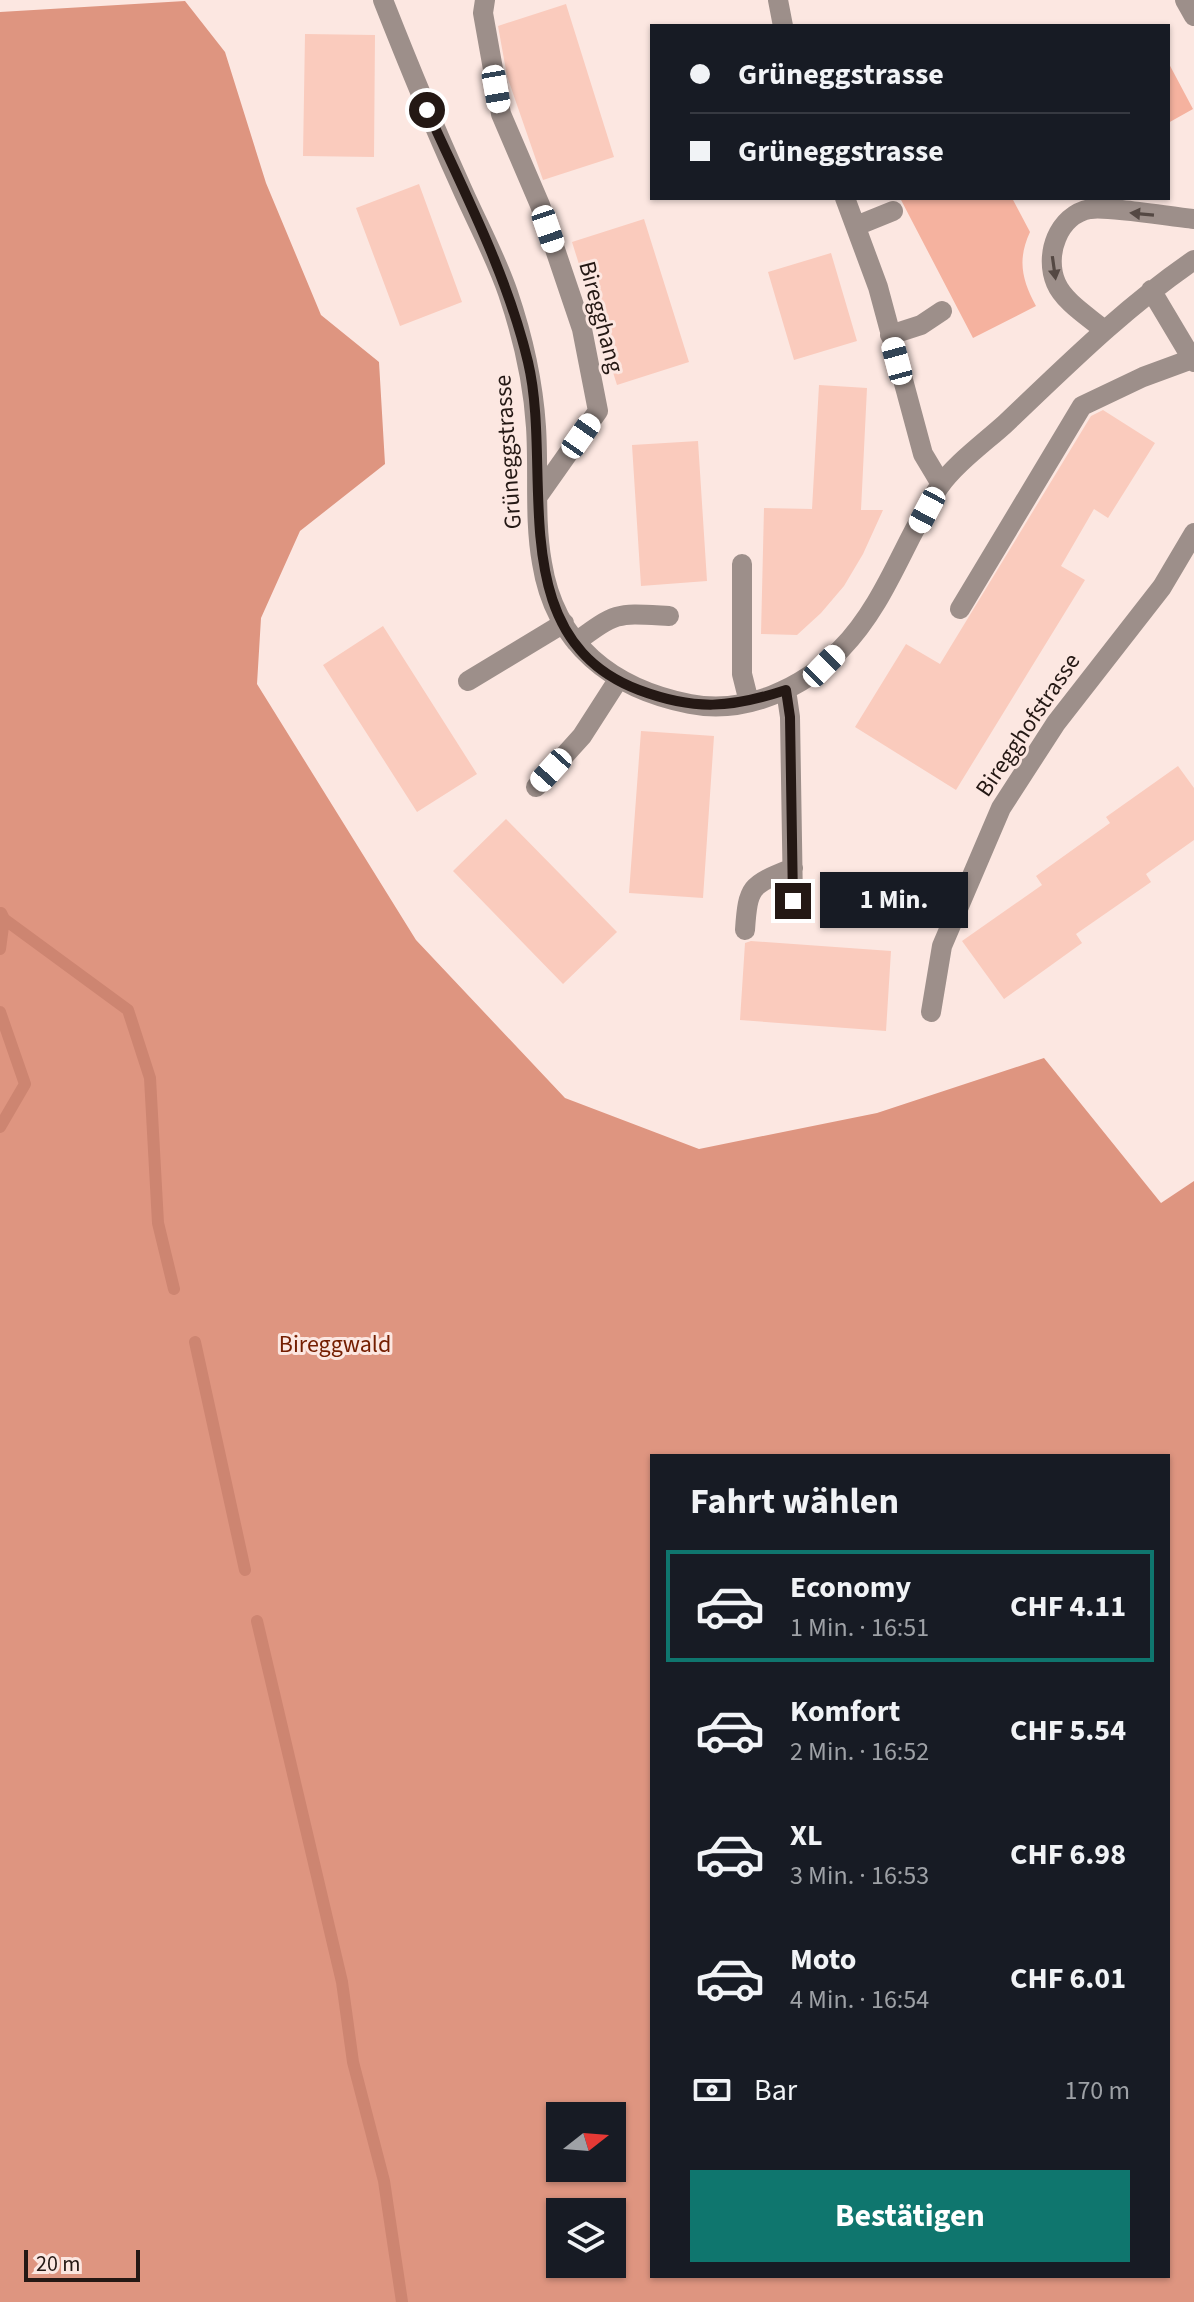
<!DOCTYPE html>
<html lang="de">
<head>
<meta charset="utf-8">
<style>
  body { margin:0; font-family:"Source Sans 3",sans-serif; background:#242831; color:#f1f3f6; height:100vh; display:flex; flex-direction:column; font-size:30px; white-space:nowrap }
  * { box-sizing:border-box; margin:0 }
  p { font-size:26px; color:#9ea1a6 }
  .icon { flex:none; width:44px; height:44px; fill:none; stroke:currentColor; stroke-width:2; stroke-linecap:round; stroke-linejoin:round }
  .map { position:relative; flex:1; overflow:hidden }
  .sheet { position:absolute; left:650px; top:1454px; width:520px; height:824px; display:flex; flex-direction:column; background:#171b24; border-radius:0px; box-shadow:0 2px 6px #0004 }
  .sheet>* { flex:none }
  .guide { position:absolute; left:650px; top:24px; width:520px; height:176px; border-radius:0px; box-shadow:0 2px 6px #0004; display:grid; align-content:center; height:176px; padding:0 40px; background:#171b24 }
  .needle { width:52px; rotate:73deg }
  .fabs { position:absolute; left:546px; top:2102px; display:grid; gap:16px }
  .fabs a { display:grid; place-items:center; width:80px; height:80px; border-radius:0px; background:#171b24; box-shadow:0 2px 6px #0004; font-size:40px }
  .scale { position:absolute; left:24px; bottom:20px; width:116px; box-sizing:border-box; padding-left:8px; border:4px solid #241814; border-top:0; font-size:22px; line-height:28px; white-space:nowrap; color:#241814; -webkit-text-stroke:6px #fce7e1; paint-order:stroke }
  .end { position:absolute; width:36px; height:36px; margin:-18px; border:10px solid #241814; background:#fff; box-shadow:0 0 0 4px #fff }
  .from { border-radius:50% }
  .bubble { position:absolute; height:56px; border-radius:0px; background:#171b24; box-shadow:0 2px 6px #0004; font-size:26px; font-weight:700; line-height:56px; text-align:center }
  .car { position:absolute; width:24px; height:48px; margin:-24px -12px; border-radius:10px; box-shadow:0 0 6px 2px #0007; background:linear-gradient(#fff 24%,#345 0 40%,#fff 0 76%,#345 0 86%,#fff 0) }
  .guide b { display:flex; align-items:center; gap:28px; height:76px; font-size:30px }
  .guide b+b { border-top:2px solid #363941 }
  .guide i { width:20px; height:20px; background:#f1f3f6 }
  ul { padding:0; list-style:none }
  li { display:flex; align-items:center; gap:24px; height:112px; margin:0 16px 12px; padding:0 24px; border:4px solid transparent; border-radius:0px }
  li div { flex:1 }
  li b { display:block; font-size:30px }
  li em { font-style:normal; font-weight:700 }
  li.current { border-color:#0f766e }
  li>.icon { width:72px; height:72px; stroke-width:1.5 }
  h2 { padding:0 40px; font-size:36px; line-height:96px }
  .pay { display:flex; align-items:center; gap:20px; height:88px; padding:0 40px; font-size:30px }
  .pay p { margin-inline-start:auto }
  .cta { display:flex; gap:16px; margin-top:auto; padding:16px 40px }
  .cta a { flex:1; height:92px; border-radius:0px; background:#0f766e; color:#fff; font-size:32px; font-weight:700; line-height:92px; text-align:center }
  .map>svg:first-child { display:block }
</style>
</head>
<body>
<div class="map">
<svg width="1194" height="2302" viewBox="0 0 1194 2302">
  <rect width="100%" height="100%" fill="#fce7e1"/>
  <path fill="#f5b29f" d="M 1168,62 L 1193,109 L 1168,123 Z
    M 900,198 L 1012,198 L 1030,232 C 1017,260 1022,280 1036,306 L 973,338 Z"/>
  <path fill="#de9580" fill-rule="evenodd" d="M 185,1 L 225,52 L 266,183 L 321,315 L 379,362 L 385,464 L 300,531 L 261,618 L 257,684 L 416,940 L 565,1098 L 699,1149 L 877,1113 L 1044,1058 L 1161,1203 L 1194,1181 L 1194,2302 L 0,2302 L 0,12 ZM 652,1456 L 1168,1456 L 1168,2276 L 652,2276 ZM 560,2116 L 612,2116 L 612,2168 L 560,2168 ZM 560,2212 L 612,2212 L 612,2264 L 560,2264 Z"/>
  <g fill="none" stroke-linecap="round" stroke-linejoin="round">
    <path stroke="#cd8571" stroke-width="12" d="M 4,919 L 128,1010 L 150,1078 L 158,1223 L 174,1289
      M 0,949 L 4,919 L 1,913
      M 0,1012 L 25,1084 L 0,1127
      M 195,1342 L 245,1570
      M 257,1621 L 342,1982 L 353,2062 L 384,2181 L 402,2302"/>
  </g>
  <path fill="#facbbd" d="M 566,4 L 614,157 L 543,180 L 507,76 L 498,26 Z
    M 305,34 L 375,35 L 374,157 L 303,156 Z
    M 419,184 L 462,302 L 400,326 L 356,208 Z
    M 644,219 L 689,362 L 617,385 L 572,242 Z
    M 831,253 L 857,341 L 794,360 L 768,272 Z
    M 819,385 L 867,388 L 861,510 L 883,510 L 863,554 L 844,586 L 821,613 L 797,635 L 761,634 L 764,508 L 812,509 Z
    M 1103,410 L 1155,443 L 1108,518 L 1094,509 L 1061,566 L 1085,580 L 956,790 L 855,727 L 906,644 L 940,664 L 1091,416 Z
    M 698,441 L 707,581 L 641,586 L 632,445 Z
    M 383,626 L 477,774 L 417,812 L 323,665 Z
    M 641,731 L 714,736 L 703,898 L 629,893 Z
    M 1178,766 L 1194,788 L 1194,840 L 1146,874 L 1151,882 L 1076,934 L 1082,943 L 1004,999 L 962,941 L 1042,885 L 1036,876 L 1110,823 L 1106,817 Z
    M 506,819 L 617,932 L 563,984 L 453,871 Z
    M 751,941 L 891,951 L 886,1031 L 740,1020 L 745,943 Z"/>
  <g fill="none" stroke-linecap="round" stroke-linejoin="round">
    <path stroke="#9d8f8a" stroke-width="20" d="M 383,0 C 407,61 432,122 459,182 C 475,219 495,255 508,293 C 523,337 533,381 536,427 C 539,472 534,519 542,563 C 555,645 613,689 690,704 C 745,715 804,688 841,649 C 886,603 904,540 939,487 C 955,464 984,443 1005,424 C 1066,366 1124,308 1194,260
      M 485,0 L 483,13 L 501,114 L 540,205 L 582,329 L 598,411 L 538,496
      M 778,0 L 783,26
      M 1185,0 L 1194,16
      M 845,198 L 878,287 L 923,454 L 941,484
      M 856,226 L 893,211
      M 1151,290 L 1194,362
      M 1104,330 C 1089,317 1064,302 1056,283 C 1044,255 1058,215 1090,209 C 1109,206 1171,217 1194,219
      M 890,335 L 921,325 L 942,311
      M 742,564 L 742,674 L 749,702
      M 960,609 L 1082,406 L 1143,377 L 1192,359
      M 576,642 C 618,611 617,613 669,616
      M 468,681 L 564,623
      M 786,690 L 790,717 L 793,901
      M 536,787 L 582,736 L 618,680
      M 745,930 C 748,885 751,885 793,868
      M 931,1012 L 942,946 L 1001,808 L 1056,723 L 1162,587 L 1194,533"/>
  </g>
  <defs><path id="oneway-solid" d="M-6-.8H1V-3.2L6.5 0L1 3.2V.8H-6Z" transform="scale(2)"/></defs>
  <g fill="#544843">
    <use href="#oneway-solid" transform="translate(1142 214) rotate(-175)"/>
    <use href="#oneway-solid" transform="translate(1054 268) rotate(82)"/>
  </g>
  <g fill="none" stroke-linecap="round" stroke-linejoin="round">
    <path stroke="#241814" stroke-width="10" d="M 427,110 C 464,192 507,274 528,362 C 554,471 501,638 639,690 C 695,711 731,708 786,690 L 790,717 L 793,901"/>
  </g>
  <g text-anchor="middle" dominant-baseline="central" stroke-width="6" stroke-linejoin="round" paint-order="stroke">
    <g font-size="24" fill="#241814" stroke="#fce7e1">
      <text transform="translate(601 317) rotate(75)">Biregghang</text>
      <text transform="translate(508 452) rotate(-94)">Grüneggstrasse</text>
      <text transform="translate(1028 725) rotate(-56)">Biregghofstrasse</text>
    </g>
    <g font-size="24" fill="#741e01" stroke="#fce7e1">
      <text x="335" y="1344">Bireggwald</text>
    </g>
  </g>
</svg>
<div class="fabs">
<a><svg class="needle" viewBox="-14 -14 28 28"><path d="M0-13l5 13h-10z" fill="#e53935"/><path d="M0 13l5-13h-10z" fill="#9ea1a6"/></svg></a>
<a><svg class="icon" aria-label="layers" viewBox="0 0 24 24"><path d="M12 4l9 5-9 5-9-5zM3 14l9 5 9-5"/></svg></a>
</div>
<div class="scale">20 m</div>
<i class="end from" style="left:427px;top:110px"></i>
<i class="end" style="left:793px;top:901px"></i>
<div class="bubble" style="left:820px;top:872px;width:148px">1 Min.</div>
<i class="car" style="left:496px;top:89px;rotate:170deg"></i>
<i class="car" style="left:548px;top:229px;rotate:161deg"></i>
<i class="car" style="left:897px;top:361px;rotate:345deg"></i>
<i class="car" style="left:581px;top:436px;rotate:35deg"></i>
<i class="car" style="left:927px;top:510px;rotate:208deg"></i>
<i class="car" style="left:824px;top:666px;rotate:45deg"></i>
<i class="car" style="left:551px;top:770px;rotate:222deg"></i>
<div class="guide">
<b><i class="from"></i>Grüneggstrasse</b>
<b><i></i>Grüneggstrasse</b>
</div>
<section class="sheet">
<h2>Fahrt wählen</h2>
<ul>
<li class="current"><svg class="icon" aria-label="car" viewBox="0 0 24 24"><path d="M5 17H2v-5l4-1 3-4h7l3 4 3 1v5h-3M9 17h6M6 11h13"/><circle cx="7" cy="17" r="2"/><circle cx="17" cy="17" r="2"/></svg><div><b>Economy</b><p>1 Min. · 16:51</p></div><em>CHF 4.11</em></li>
<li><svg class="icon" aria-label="car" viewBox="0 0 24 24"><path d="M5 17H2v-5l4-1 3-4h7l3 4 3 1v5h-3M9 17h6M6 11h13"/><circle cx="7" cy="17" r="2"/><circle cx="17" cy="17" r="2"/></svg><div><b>Komfort</b><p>2 Min. · 16:52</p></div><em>CHF 5.54</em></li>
<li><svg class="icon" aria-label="car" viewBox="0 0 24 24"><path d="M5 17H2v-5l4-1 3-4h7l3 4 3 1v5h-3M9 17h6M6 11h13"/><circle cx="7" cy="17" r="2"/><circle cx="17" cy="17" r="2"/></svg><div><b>XL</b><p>3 Min. · 16:53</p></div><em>CHF 6.98</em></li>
<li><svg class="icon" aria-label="car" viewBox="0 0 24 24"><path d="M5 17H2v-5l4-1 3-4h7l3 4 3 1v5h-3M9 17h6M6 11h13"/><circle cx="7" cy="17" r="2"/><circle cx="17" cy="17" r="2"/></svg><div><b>Moto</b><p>4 Min. · 16:54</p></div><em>CHF 6.01</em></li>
</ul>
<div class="pay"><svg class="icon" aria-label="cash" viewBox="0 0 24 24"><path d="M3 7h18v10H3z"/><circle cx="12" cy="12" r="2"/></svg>Bar<p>170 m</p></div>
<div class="cta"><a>Bestätigen</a></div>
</section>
</div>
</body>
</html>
